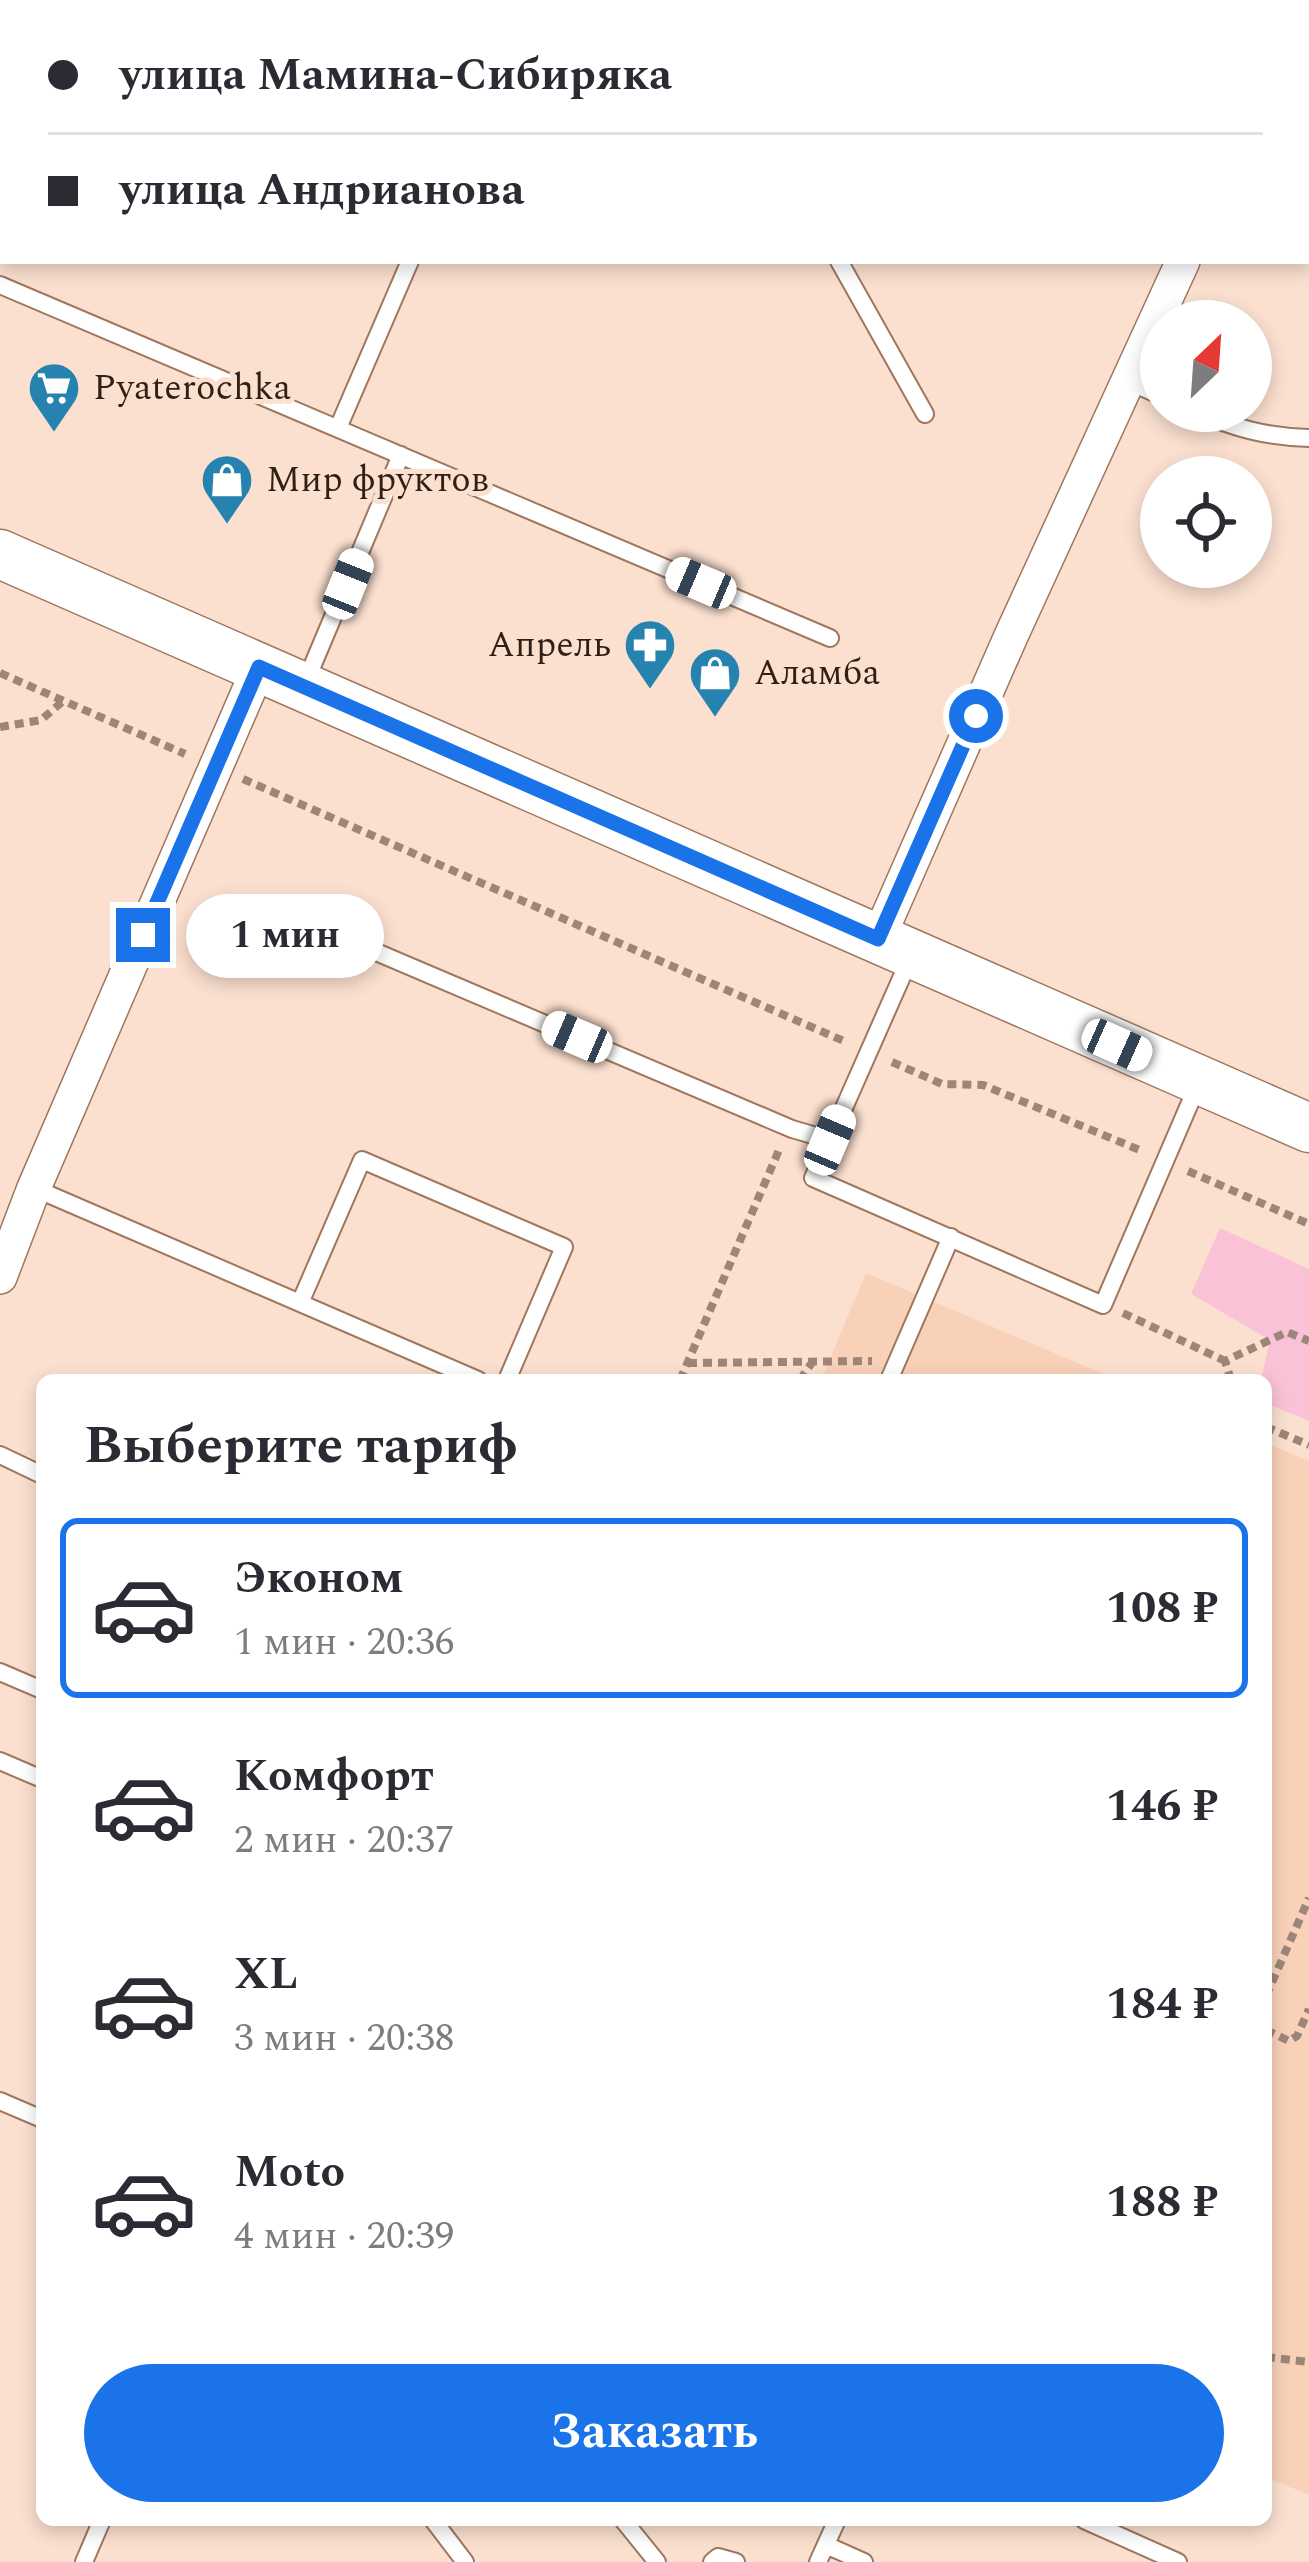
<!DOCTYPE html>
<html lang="ru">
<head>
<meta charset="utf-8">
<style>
  body { margin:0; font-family:Spectral,serif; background:#f2f2f3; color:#2b2b33; height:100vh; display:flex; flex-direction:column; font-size:45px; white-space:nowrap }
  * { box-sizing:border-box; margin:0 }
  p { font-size:39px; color:#7c7c81 }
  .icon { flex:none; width:66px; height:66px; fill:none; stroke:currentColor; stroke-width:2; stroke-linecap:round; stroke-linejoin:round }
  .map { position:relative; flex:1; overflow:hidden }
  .panel { position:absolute; left:36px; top:1374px; width:1236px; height:1152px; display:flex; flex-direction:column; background:#fff; border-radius:18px; box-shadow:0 6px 18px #0003 }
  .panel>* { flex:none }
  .hud { position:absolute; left:0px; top:0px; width:1311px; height:264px; box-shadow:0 6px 18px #0003; display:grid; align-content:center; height:264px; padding:0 48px; background:#fff }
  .needle { width:78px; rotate:25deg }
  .tools { position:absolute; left:1140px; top:300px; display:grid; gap:24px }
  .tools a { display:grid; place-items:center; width:132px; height:132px; border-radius:50%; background:#fff; box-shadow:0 6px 18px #0003; font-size:60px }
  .end { position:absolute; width:54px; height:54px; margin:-27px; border:15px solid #1a73e8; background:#fff; box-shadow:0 0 0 6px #fff }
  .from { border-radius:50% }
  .bubble { position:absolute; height:84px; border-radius:42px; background:#fff; box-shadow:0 6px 18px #0003; font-size:39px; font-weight:700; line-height:84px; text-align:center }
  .car { position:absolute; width:36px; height:72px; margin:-36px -18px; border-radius:15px; box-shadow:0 0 9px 3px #0007; background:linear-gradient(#fff 24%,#345 0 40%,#fff 0 76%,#345 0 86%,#fff 0) }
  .hud b { display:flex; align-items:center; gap:42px; height:114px; font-size:45px }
  .hud b+b { border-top:3px solid #e1e1e2 }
  .hud i { width:30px; height:30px; background:#2b2b33 }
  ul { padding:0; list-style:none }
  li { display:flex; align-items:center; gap:36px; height:180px; margin:0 24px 18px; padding:0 24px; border:6px solid transparent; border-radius:18px }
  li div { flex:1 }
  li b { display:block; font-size:45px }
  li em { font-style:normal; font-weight:700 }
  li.selected { border-color:#1a73e8 }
  li>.icon { width:108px; height:108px; stroke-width:1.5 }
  h2 { padding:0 48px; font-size:54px; line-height:144px }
  .primary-button { display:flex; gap:24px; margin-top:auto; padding:24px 48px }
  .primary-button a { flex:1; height:138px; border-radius:72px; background:#1a73e8; color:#fff; font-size:48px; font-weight:700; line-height:138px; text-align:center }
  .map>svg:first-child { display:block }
</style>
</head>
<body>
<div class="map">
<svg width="1309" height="2562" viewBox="0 0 1309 2562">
  <rect width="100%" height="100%" fill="#fbe0d0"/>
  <path fill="#f9d1b8" d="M 866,1273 L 1118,1380 L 821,1380 Z
    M 1266,1443 L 1309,1461 L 1309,2495 L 1266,2477 Z"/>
  <path fill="#fac2d7" d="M 1220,1228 L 1309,1269 L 1309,1421 L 1266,1403 L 1266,1380 L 1261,1380 L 1270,1340 L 1191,1294 Z"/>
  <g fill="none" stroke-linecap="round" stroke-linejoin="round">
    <g stroke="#9e775e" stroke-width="20">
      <path id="lane" d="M 196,0 L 203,3
        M 691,0 L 693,3
        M 521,3 L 522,0
        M 1308,120 L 1309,121
        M 1308,252 L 1309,252
        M 839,261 L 925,414
        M 0,285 L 830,638
        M 1128,381 L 1161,396
        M 1195,411 C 1234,428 1267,437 1309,438
        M 338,428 L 410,261
        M 306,681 L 401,455
        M 362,946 L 792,1129 L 830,1140
        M 911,956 L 813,1178 L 1103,1305 L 1199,1082
        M 34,1188 L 478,1380
        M 300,1303 L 362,1160 L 564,1247 L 507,1380
        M 889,1380 L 951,1237
        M 0,1455 L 42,1475
        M 0,1672 L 42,1690
        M 0,1761 L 42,1779
        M 0,2101 L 42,2119
        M 433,2520 L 465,2562
        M 623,2520 L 657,2562
        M 1084,2520 L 1178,2562
        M 826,2545 L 864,2562
        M 84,2562 L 102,2520
        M 712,2562 L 718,2557 L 736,2562
        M 818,2562 L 837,2520"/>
    </g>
    <g stroke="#9e775e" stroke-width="36">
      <path id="street" d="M 1301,3 L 1303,0
        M 878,939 L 1011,636 L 1183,261
        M 0,1277 L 34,1188 L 259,667"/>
    </g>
    <g stroke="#9e775e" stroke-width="51">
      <path id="secondary" d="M 0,554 L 1309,1128"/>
    </g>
    <path stroke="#9c8679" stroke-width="8" stroke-dasharray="9 6" stroke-linecap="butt" d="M 0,673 L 185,754
      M 0,727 L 41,720 L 62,702
      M 243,779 L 846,1042
      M 892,1062 L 942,1084 L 983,1085 L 1142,1151
      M 1188,1171 L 1309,1224
      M 1123,1313 L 1225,1361
      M 688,1363 L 872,1361
      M 680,1380 L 779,1150
      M 800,1380 L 813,1361
      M 1231,1380 L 1225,1361 L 1287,1332 L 1309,1341
      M 1266,1427 L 1309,1445
      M 1266,1996 L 1309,1898
      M 1266,2030 L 1289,2041 L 1297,2036 L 1309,2009
      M 1266,2357 L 1309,2362"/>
    <use href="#lane" stroke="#fff" stroke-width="16"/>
    <use href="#street" stroke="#fff" stroke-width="33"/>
    <use href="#secondary" stroke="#fff" stroke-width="48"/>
  </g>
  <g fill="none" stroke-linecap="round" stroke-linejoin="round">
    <path stroke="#1a73e8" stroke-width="15" d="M 143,935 L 259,667 L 878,939 L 976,716"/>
  </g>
  <defs>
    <g id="supermarket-pin" transform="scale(2.7)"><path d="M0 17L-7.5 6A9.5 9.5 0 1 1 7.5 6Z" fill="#2683b0" stroke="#fbe0d0"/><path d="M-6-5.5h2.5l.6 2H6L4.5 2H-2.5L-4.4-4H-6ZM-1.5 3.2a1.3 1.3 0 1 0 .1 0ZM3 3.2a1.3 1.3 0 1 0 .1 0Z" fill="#fff"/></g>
    <g id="shop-pin" transform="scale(2.7)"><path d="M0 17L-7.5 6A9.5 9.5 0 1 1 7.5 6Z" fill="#2683b0" stroke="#fbe0d0"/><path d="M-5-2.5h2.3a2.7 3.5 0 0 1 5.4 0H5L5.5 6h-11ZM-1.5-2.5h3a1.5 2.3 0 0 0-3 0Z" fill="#fff"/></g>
    <g id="pharmacy-pin" transform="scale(2.7)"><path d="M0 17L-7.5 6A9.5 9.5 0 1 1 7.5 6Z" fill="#2683b0" stroke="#fbe0d0"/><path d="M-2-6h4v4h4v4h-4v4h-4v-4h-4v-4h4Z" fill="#fff"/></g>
  </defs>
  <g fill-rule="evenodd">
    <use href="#supermarket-pin" x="54" y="388"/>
    <use href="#shop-pin" x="227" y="480"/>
    <use href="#pharmacy-pin" x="650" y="645"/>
    <use href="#shop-pin" x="715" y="673"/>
  </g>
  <g text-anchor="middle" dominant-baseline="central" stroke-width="10" stroke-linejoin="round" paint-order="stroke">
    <g font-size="36" fill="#2f1f15" stroke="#fbe0d0" text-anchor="start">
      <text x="93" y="388">Pyaterochka</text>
      <text x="266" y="480">Мир фруктов</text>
      <text x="611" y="645" text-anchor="end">Апрель</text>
      <text x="754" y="673">Аламба</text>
    </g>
  </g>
</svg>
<div class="tools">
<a><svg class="needle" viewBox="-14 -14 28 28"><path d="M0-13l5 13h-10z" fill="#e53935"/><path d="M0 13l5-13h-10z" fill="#7c7c81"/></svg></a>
<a><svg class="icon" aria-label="locate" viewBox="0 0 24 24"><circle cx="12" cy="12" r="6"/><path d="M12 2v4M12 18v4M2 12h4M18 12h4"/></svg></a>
</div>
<i class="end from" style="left:976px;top:716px"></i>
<i class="end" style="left:143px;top:935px"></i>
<div class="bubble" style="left:186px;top:894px;width:198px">1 мин</div>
<i class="car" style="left:701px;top:583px;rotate:293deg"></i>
<i class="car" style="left:348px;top:584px;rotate:22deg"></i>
<i class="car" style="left:577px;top:1037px;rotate:293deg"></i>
<i class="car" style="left:1117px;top:1045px;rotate:114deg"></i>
<i class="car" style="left:830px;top:1140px;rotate:23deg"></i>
<div class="hud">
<b><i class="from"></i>улица Мамина-Сибиряка</b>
<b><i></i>улица Андрианова</b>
</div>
<section class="panel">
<h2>Выберите тариф</h2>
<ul>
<li class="selected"><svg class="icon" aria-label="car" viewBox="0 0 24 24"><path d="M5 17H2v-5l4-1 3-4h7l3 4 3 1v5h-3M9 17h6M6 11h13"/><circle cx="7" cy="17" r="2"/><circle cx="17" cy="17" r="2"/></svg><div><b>Эконом</b><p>1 мин · 20:36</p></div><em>108 ₽</em></li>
<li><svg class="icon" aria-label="car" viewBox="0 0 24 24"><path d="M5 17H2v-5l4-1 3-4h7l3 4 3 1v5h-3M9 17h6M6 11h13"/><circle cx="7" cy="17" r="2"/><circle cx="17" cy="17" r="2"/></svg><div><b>Комфорт</b><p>2 мин · 20:37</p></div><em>146 ₽</em></li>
<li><svg class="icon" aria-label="car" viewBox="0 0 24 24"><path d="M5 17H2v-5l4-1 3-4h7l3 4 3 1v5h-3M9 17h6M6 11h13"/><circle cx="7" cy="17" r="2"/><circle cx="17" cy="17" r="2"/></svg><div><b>XL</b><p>3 мин · 20:38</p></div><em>184 ₽</em></li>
<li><svg class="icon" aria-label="car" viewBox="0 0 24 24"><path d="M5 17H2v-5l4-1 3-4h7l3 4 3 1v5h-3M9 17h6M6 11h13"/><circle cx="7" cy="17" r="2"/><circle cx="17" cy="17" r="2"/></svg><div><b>Moto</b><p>4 мин · 20:39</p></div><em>188 ₽</em></li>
</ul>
<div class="primary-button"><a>Заказать</a></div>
</section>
</div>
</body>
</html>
